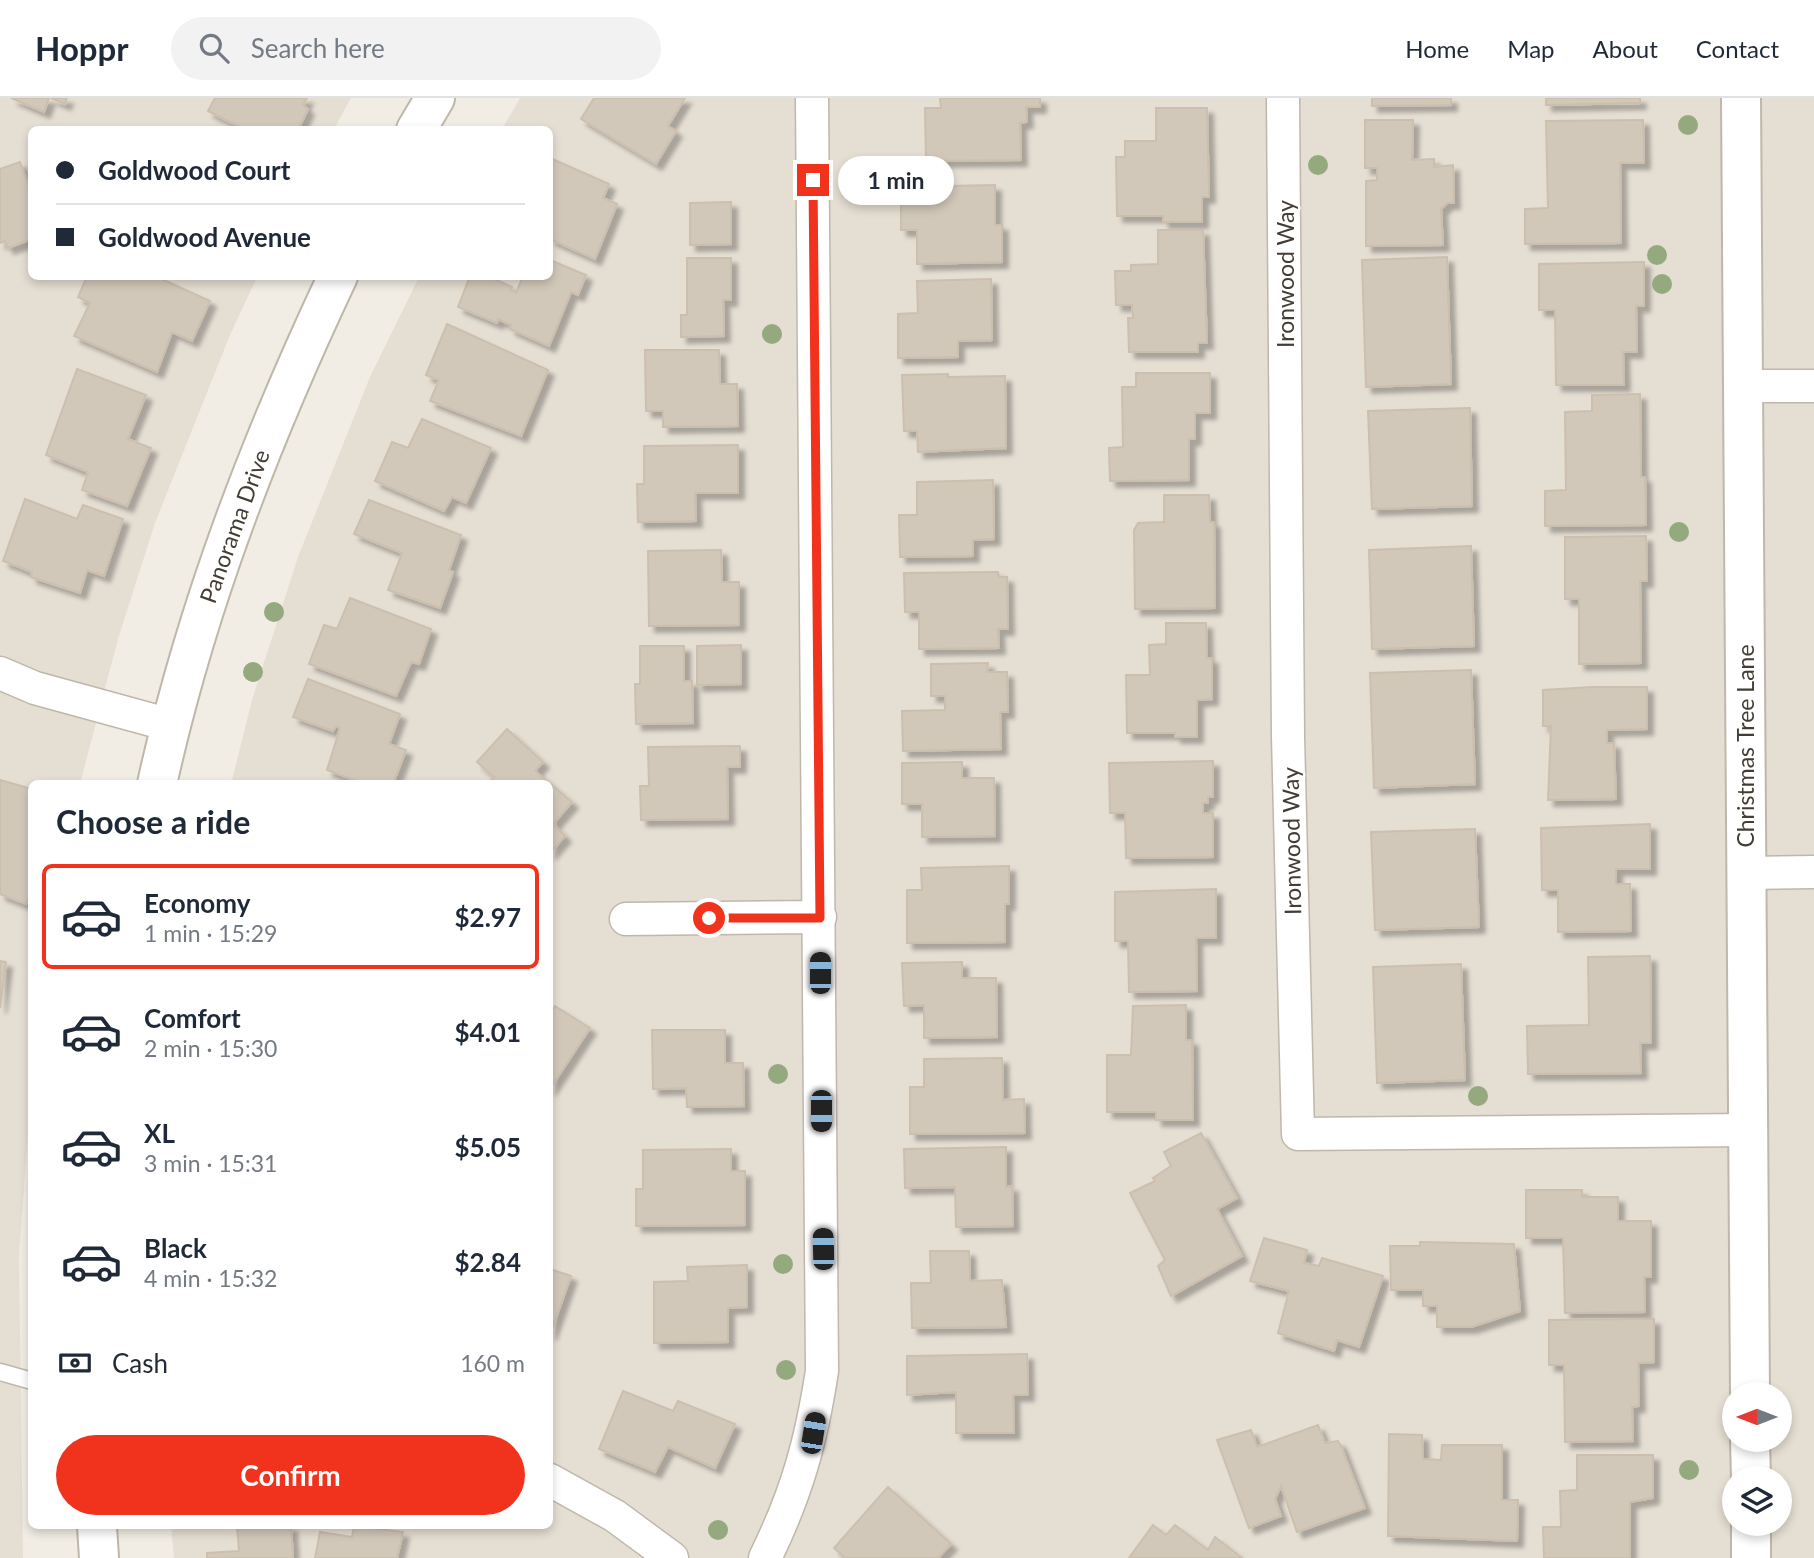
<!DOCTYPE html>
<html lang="en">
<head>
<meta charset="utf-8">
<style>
  body { margin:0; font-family:Lato,sans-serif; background:#f2f2f3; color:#1f2937; height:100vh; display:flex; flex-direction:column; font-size:26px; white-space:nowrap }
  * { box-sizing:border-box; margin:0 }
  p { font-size:23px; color:#747a83 }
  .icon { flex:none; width:38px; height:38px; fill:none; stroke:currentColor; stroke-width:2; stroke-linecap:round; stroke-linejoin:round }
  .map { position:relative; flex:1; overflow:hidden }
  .side { position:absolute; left:28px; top:682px; width:525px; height:749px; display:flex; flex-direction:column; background:#fff; border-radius:10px; box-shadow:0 4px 10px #0003 }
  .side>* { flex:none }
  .guide { position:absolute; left:28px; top:28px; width:525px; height:154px; border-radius:10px; box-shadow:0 4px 10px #0003; display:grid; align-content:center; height:154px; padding:0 28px; background:#fff }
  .needle { width:46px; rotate:270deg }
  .buttons { position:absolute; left:1722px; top:1284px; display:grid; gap:14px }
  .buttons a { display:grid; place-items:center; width:70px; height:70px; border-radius:50%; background:#fff; box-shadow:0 4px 10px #0003; font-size:35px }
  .end { position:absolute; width:32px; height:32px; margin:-16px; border:9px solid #f1321c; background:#fff; box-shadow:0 0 0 4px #fff }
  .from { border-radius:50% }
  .bubble { position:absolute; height:49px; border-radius:24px; background:#fff; box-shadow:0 4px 10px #0003; font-size:23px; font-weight:700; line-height:49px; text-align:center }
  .car { position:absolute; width:21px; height:42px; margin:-21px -10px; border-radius:9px; box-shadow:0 0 5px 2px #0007; background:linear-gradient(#222 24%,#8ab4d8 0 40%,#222 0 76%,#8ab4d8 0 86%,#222 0) }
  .guide b { display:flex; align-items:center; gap:24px; height:66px; font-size:26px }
  .guide b+b { border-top:2px solid #e0e1e3 }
  .guide i { width:18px; height:18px; background:#1f2937 }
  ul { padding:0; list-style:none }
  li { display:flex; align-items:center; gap:21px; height:105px; margin:0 14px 10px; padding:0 14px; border:4px solid transparent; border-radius:10px }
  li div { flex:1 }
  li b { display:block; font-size:26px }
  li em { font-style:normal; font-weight:700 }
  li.on { border-color:#f1321c }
  li>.icon { width:63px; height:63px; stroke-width:1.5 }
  h2 { padding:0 28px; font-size:32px; line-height:84px }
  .pay { display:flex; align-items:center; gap:18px; height:77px; padding:0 28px; font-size:26px }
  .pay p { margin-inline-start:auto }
  .action { display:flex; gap:14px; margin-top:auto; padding:14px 28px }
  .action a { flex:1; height:80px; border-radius:42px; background:#f1321c; color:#fff; font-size:28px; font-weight:700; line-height:80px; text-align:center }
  header { display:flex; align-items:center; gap:42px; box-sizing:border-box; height:98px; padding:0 35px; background:#fff; border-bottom:2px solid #e0e1e3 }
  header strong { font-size:33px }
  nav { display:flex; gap:38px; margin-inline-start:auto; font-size:24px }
  .search { width:490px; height:63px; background:#f2f2f3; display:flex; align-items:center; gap:18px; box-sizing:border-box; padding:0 24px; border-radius:38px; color:#747a83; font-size:26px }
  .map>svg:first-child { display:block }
</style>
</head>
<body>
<header>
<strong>Hoppr</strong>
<div class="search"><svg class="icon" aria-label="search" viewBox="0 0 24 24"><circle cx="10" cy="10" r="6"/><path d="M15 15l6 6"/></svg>Search here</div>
<nav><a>Home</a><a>Map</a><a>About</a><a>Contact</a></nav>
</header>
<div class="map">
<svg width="1814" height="1460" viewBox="0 0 1814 1460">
  <defs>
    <filter id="shadow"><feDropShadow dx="6" dy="6" stdDeviation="2" flood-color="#0004"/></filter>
  </defs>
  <rect width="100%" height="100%" fill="#f1ede4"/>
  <path fill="#e5ded3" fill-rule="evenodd" d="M 0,0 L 351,0 L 334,31 L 32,32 L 32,178 L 257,179 L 230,237 L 155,425 L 118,541 L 80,686 L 32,686 L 32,980 L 19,1157 L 23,1460 L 0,1460 Z
    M 520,0 L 1814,0 L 1814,1460 L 174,1460 L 171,1428 L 550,1428 L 550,686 L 231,686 L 252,602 L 298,459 L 370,279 L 419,179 L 550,178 L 550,32 L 502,31 ZM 1734,1297 L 1780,1297 L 1780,1342 L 1734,1342 ZM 1734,1381 L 1780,1381 L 1780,1426 L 1734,1426 Z"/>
  <path fill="#d2c8ba" stroke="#cdbfae" stroke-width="2" filter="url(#shadow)" d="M 11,0 L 49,0 L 44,14 Z
    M 51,0 L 67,0 L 65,6 Z
    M 215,0 L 307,0 L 303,7 L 308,11 L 298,32 L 246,32 L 208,13 Z
    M 594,0 L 685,0 L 668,28 L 676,33 L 656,66 L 581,21 Z
    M 940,0 L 1040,0 L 1040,9 L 1026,9 L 1027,24 L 1020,25 L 1021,62 L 926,63 L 925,10 L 941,10 Z
    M 1372,0 L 1451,0 L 1451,7 L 1372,8 Z
    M 1546,0 L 1640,0 L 1640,5 L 1546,7 Z
    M 1156,10 L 1207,10 L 1209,99 L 1202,99 L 1202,124 L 1163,124 L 1163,118 L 1117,118 L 1116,59 L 1125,59 L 1125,43 L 1156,43 Z
    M 1365,22 L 1413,22 L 1412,62 L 1434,61 L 1434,69 L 1453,67 L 1454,105 L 1447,105 L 1441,111 L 1443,147 L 1366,148 L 1366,83 L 1377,82 L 1377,70 L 1365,70 Z
    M 1643,22 L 1644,65 L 1620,65 L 1621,145 L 1525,146 L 1525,111 L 1548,110 L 1546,23 Z
    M 550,60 L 609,86 L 603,100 L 617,106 L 595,161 L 550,141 Z
    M 20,64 L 32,97 L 32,141 L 8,150 L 5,143 L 0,145 L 0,71 Z
    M 995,87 L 995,127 L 1002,127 L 1002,164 L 917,166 L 917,132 L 901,132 L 901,89 Z
    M 731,104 L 731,146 L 690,147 L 690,105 Z
    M 1158,132 L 1203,132 L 1207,245 L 1198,245 L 1198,254 L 1129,254 L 1128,220 L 1133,220 L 1132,207 L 1116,207 L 1115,173 L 1131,173 L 1131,167 L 1158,166 Z
    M 1447,159 L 1451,286 L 1366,289 L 1362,162 Z
    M 687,160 L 731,160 L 731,202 L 723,202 L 724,238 L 681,239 L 681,217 L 687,217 Z
    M 550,162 L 586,177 L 578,197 L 571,194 L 549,248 L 510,231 L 511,227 L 498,221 L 497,225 L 458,209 L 470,178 L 488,178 L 512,189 L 511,192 L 516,195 L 523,178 L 550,178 Z
    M 1644,164 L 1644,208 L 1636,208 L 1637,254 L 1623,254 L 1624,287 L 1556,287 L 1555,212 L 1539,212 L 1539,166 Z
    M 87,178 L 155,178 L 210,203 L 192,243 L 172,234 L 157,274 L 74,238 L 90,205 L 78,199 Z
    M 991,181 L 992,242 L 958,243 L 958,259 L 898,260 L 898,216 L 918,215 L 917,183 Z
    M 447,226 L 548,272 L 521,338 L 430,303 L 439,282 L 426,277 Z
    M 645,252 L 719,252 L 720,286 L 737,286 L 738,328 L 663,329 L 663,313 L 646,313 Z
    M 77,271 L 146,297 L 128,341 L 151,350 L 127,408 L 82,392 L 88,374 L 46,357 Z
    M 1136,275 L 1210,275 L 1210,315 L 1195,315 L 1195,341 L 1189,341 L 1189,382 L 1110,383 L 1109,350 L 1123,349 L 1122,289 L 1136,289 Z
    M 948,276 L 948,279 L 1005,278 L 1006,350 L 918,354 L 917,333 L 904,333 L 902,277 Z
    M 1640,296 L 1641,379 L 1645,379 L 1646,427 L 1545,428 L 1545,393 L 1566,392 L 1565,314 L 1592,313 L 1592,297 Z
    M 1470,310 L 1472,408 L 1372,411 L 1368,313 Z
    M 422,321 L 491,350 L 466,405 L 452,399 L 444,413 L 375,383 L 392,344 L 408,350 Z
    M 738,347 L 738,395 L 695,395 L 696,423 L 638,424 L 637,386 L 644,386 L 644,348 Z
    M 993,382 L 994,441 L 973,442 L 973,458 L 900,459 L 899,417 L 917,417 L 917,384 Z
    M 1164,397 L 1209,397 L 1210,424 L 1214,424 L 1215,510 L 1135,511 L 1134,432 L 1138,425 L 1164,424 Z
    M 25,401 L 77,421 L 83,407 L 123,421 L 104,478 L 87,472 L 80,495 L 31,479 L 32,474 L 3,463 Z
    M 369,402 L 461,437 L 449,472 L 453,474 L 440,510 L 388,492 L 402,455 L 354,436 Z
    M 1646,438 L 1647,483 L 1640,483 L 1641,565 L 1579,566 L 1579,501 L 1565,501 L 1565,439 Z
    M 1471,448 L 1474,548 L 1372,551 L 1369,452 Z
    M 721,452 L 722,484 L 739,484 L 739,527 L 649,528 L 648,453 Z
    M 998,474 L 999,479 L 1007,479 L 1008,531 L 998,531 L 999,550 L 919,551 L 919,514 L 905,514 L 904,475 Z
    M 350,500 L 431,531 L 419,566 L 411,564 L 396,598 L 309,566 L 324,527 L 337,531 Z
    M 1166,525 L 1206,525 L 1207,560 L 1212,560 L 1212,601 L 1197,602 L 1197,639 L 1175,639 L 1175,635 L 1127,635 L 1126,577 L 1150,577 L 1149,547 L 1166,546 Z
    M 741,547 L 741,586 L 697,587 L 697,548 Z
    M 640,548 L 684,548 L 684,583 L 692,583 L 693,625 L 636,626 L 635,586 L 640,586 Z
    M 988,565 L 987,574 L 1007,574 L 1008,614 L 1000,614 L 1001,651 L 903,653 L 902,613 L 945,612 L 945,598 L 931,598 L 931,566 Z
    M 1471,572 L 1475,686 L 1374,690 L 1370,575 Z
    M 308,581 L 400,616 L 389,646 L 406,652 L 393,686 L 365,686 L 327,672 L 340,630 L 336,628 L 333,633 L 293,619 Z
    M 1593,589 L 1647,589 L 1647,631 L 1607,632 L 1607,645 L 1614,645 L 1616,701 L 1548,702 L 1551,628 L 1543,628 L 1543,592 Z
    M 507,631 L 543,664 L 535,673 L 572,704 L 553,726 L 565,738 L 550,755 L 550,686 L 487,686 L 494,679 L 477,664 Z
    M 740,648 L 740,669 L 727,669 L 728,721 L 641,722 L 640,688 L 649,688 L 648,649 Z
    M 1213,663 L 1213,699 L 1208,699 L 1208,705 L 1203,705 L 1203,715 L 1213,715 L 1213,759 L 1126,760 L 1125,715 L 1110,715 L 1109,665 Z
    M 962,664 L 962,680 L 994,680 L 995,738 L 922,739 L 922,706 L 902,706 L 902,665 Z
    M 0,682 L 32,691 L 32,792 L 26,806 L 0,796 Z
    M 1650,726 L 1650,771 L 1616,771 L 1616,786 L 1630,786 L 1631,833 L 1558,834 L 1558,792 L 1542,792 L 1541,730 Z
    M 1475,731 L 1479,829 L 1375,832 L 1371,734 Z
    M 1009,768 L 1009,806 L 1005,806 L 1005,844 L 907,845 L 907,792 L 922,792 L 921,770 Z
    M 1216,791 L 1216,840 L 1196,840 L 1197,893 L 1129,894 L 1128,843 L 1115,843 L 1115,794 Z
    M 1650,858 L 1651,945 L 1640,945 L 1641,975 L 1528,976 L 1527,928 L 1589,927 L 1588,859 Z
    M 0,863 L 6,864 L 0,910 Z
    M 962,864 L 962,880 L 996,880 L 997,939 L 924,940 L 924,907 L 904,908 L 902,865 Z
    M 1461,866 L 1465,982 L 1377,985 L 1373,869 Z
    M 1186,907 L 1186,942 L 1192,942 L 1193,1022 L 1156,1022 L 1156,1014 L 1107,1014 L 1107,957 L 1131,957 L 1133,908 Z
    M 555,908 L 590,930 L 550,991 L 550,915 Z
    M 652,932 L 725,932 L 725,965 L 743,965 L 744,1008 L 687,1009 L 686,990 L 653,991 Z
    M 1002,960 L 1003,1002 L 1024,1001 L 1025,1035 L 910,1036 L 910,989 L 924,989 L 924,961 Z
    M 1201,1035 L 1237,1100 L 1217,1111 L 1242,1158 L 1171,1198 L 1158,1168 L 1165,1162 L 1130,1095 L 1155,1083 L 1153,1080 L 1171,1068 L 1164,1054 Z
    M 1006,1049 L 1006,1089 L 1012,1088 L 1013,1128 L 956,1129 L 955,1089 L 905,1090 L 904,1051 Z
    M 731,1051 L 731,1073 L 745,1073 L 745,1127 L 636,1128 L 636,1091 L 643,1091 L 643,1052 Z
    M 1526,1092 L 1582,1092 L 1582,1099 L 1618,1099 L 1618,1123 L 1651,1123 L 1651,1179 L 1644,1179 L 1645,1214 L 1565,1215 L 1563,1140 L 1526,1140 Z
    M 1264,1140 L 1307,1152 L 1304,1165 L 1319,1168 L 1322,1160 L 1383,1178 L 1359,1249 L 1337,1242 L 1334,1253 L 1278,1235 L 1289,1193 L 1250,1183 Z
    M 1420,1144 L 1514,1146 L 1520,1213 L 1471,1229 L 1437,1229 L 1437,1208 L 1423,1208 L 1423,1192 L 1391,1192 L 1390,1148 L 1420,1148 Z
    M 930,1153 L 969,1153 L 970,1183 L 1002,1182 L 1006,1229 L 912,1230 L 911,1185 L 931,1185 Z
    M 747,1167 L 747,1209 L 728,1210 L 728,1244 L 654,1245 L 654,1184 L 688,1183 L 687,1169 Z
    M 550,1171 L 571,1178 L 550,1237 Z
    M 1654,1221 L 1654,1264 L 1638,1265 L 1639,1308 L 1632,1309 L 1633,1343 L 1565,1344 L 1564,1267 L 1549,1267 L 1549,1222 Z
    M 1027,1256 L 1028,1297 L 1013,1297 L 1014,1335 L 956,1335 L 956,1294 L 907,1297 L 907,1258 Z
    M 623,1293 L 673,1313 L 678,1303 L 735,1326 L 715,1370 L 668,1349 L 655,1374 L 599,1351 Z
    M 1318,1327 L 1325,1345 L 1338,1343 L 1341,1348 L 1365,1410 L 1297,1434 L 1281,1388 L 1275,1401 L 1281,1418 L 1249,1430 L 1217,1342 L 1251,1332 L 1257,1349 Z
    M 1389,1336 L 1422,1337 L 1423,1361 L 1441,1362 L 1442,1347 L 1502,1347 L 1502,1402 L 1518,1402 L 1517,1443 L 1388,1438 Z
    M 1577,1357 L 1653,1357 L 1653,1400 L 1630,1404 L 1630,1460 L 1544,1460 L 1543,1429 L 1561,1429 L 1560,1393 L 1577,1392 Z
    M 888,1389 L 951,1446 L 938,1460 L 845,1460 L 834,1450 Z
    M 1153,1427 L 1166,1437 L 1175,1427 L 1208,1452 L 1215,1439 L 1242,1460 L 1129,1460 Z
    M 237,1428 L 291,1428 L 293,1460 L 207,1460 L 207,1455 L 239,1453 Z
    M 354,1428 L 403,1434 L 397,1460 L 315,1460 L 320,1434 L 352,1439 Z"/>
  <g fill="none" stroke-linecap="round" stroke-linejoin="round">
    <g stroke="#bfb7aa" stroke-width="19">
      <path id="service" d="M 0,1274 L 32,1283"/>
    </g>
    <g stroke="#bfb7aa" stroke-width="35">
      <path id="minor" d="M 1283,0 L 1288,638 L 1298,1036 L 1748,1032
        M 1743,288 L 1814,288
        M 0,575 L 35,590 L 170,627
        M 1746,775 L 1814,774
        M 626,821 L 820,819
        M 550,1382 L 615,1418 L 672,1460
        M 765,1460 C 797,1395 811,1344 822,1273 L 812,0"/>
    </g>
    <g stroke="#bfb7aa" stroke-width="42">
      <path id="tertiary" d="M 1741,0 L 1750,1297
        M 416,32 L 435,0
        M 157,686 C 196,509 261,341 338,178
        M 1750,1342 L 1751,1381
        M 1751,1426 L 1751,1460
        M 97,1428 L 99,1460"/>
    </g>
    <use href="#service" stroke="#fff" stroke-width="16"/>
    <use href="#minor" stroke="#fff" stroke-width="32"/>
    <use href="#tertiary" stroke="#fff" stroke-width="38"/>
  </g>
  <g fill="#95a97e">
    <circle cx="1688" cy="27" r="10"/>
    <circle cx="1318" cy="67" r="10"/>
    <circle cx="1657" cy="157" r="10"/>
    <circle cx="1662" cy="186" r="10"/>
    <circle cx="772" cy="236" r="10"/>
    <circle cx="1679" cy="434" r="10"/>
    <circle cx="274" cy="514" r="10"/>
    <circle cx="253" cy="574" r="10"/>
    <circle cx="778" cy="976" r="10"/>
    <circle cx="1478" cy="998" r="10"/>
    <circle cx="783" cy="1166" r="10"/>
    <circle cx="786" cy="1272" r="10"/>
    <circle cx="1689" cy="1372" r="10"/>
    <circle cx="718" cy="1432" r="10"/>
  </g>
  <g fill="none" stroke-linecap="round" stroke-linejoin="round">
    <path stroke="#f1321c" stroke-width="9" d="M 709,820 L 820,820 L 813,82"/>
  </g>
  <g text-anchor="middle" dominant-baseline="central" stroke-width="5" stroke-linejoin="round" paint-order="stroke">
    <g font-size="23" fill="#433d34" stroke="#fff">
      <text transform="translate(1285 176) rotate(-90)">Ironwood Way</text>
      <text transform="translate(234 428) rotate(-70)">Panorama Drive</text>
      <text transform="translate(1745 648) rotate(-90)">Christmas Tree Lane</text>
      <text transform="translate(1291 743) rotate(-91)">Ironwood Way</text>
    </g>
  </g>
</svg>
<div class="buttons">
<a><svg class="needle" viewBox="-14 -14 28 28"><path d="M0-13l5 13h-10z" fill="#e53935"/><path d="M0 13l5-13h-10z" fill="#747a83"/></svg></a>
<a><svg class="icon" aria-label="layers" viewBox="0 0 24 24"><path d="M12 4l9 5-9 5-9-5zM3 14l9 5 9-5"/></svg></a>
</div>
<i class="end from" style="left:709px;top:820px"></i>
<i class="end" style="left:813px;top:82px"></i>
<div class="bubble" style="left:838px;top:58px;width:116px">1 min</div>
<i class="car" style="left:820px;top:875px;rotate:0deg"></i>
<i class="car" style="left:821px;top:1013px;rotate:180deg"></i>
<i class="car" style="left:823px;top:1151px;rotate:359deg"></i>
<i class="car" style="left:813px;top:1335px;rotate:9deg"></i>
<div class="guide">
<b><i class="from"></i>Goldwood Court</b>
<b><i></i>Goldwood Avenue</b>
</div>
<section class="side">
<h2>Choose a ride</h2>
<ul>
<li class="on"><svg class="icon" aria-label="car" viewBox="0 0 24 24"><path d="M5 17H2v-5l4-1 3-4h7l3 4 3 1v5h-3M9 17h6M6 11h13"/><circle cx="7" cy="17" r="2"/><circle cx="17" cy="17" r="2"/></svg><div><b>Economy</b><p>1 min · 15:29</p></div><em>$2.97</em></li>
<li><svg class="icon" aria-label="car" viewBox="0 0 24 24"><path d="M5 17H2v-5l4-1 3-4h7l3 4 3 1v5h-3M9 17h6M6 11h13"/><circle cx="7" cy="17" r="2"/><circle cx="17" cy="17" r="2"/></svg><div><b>Comfort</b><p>2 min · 15:30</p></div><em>$4.01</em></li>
<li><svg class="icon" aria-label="car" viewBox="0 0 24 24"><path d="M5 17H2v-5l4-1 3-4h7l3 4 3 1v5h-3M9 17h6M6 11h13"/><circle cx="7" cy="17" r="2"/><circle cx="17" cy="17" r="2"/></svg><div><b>XL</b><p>3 min · 15:31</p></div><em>$5.05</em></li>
<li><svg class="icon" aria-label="car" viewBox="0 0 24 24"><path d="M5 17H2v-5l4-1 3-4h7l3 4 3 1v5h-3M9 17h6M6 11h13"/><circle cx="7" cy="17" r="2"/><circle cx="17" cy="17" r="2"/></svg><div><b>Black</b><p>4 min · 15:32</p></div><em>$2.84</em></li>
</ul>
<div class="pay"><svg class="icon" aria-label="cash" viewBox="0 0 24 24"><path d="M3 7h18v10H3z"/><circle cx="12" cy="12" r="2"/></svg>Cash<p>160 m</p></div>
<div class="action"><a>Confirm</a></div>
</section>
</div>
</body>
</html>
